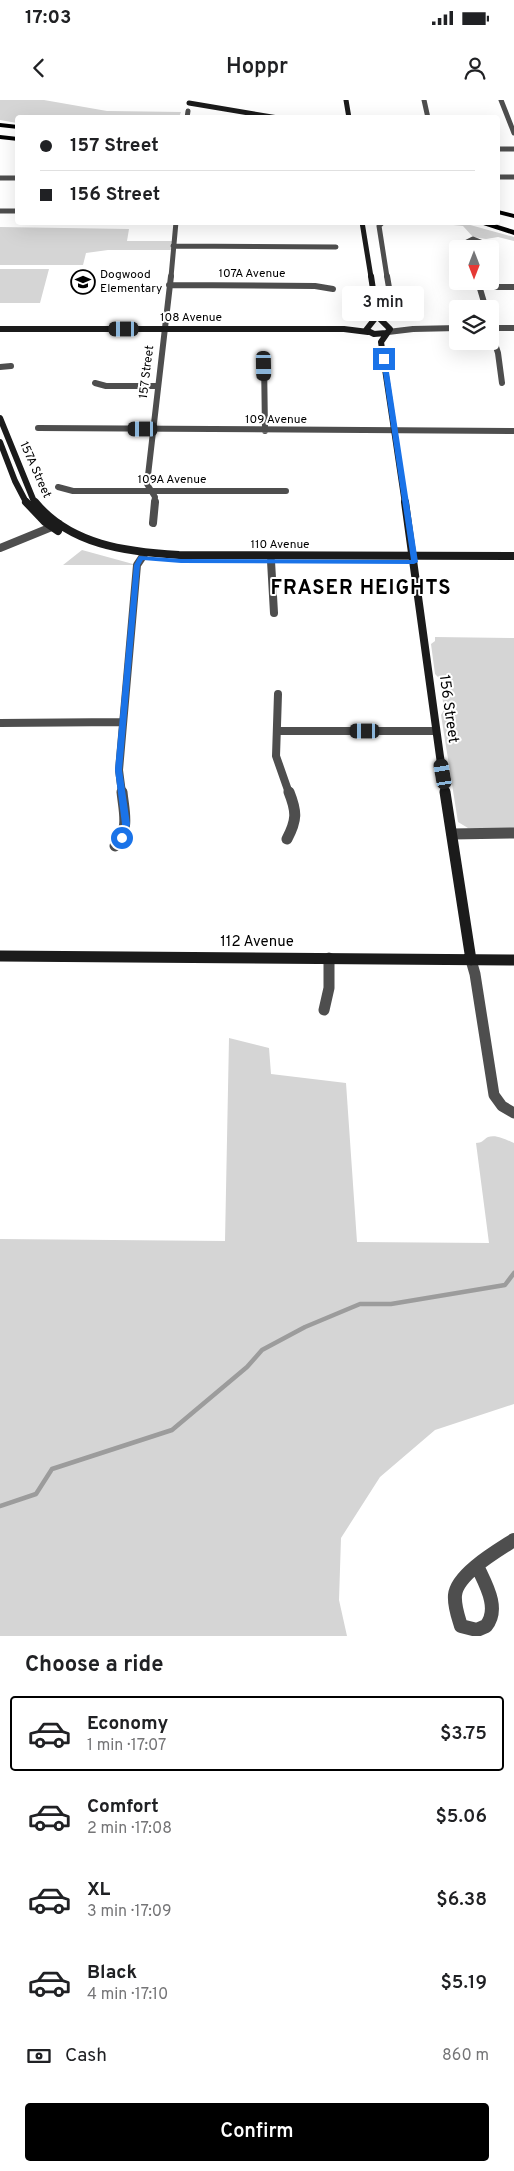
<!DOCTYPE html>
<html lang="en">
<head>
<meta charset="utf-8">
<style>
  body { margin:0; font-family:Overpass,sans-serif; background:#f6f6f6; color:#202124; height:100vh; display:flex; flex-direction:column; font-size:19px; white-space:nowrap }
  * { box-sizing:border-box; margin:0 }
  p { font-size:16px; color:#757577 }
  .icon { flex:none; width:28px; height:28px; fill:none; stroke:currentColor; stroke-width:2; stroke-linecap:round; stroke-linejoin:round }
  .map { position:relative; height:1536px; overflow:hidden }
  .side { display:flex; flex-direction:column; background:#fff; flex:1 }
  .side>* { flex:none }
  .banner { position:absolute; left:15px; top:15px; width:485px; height:110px; border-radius:5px; box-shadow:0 5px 20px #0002; display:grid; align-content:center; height:110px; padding:0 25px; background:#fff }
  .needle { width:32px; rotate:180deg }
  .controls { position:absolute; left:449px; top:140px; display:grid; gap:10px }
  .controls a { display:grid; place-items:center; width:50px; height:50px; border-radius:5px; background:#fff; box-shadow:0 5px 20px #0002; font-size:25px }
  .end { position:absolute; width:22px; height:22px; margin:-11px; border:6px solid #1a73e8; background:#fff; box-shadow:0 0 0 2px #fff }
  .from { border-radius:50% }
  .bubble { position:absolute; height:35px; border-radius:5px; background:#fff; box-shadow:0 5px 20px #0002; font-size:16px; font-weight:600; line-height:35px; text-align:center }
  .car { position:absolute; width:15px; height:30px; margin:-15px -8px; border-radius:6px; box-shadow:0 0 4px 1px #0007; background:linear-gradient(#222 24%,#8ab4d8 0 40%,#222 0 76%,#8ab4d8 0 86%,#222 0) }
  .banner b { display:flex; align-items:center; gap:18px; height:48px; font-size:19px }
  .banner b+b { border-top:1px solid #e0e0e0 }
  .banner i { width:12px; height:12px; background:#202124 }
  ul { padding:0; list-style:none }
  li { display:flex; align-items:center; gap:15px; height:75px; margin:0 10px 8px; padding:0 15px; border:2px solid transparent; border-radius:5px }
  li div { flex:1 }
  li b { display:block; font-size:19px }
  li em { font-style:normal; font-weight:600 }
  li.current { border-color:#000 }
  li>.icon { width:45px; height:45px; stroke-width:1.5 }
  h2 { padding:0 25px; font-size:22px; line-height:60px }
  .pay { display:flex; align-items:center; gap:12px; height:55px; padding:0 25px; font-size:19px }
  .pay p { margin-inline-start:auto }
  .primary-button { display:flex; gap:10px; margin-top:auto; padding:10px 25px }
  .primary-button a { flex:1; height:58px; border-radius:5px; background:#000; color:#fff; font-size:20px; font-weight:600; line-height:58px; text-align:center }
  .status { display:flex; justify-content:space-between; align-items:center; height:35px; padding:0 25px; background:#fff; direction:ltr }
  .status svg { height:14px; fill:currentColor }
  header { display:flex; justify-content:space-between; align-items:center; height:65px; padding:0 25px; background:#fff; font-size:22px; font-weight:600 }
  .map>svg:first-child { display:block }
</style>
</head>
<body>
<div class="status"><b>17:03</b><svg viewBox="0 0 49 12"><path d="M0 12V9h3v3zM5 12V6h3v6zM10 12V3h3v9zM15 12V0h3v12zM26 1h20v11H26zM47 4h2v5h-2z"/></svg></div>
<header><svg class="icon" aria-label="back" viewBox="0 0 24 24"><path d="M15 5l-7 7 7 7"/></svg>Hoppr<svg class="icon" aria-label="person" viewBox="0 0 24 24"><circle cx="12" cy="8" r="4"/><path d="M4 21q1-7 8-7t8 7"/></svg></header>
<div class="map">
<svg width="514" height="1536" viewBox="0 0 514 1536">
  <rect width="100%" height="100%" fill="#fff"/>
  <path fill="#d5d5d5" d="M 0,0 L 44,0 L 107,11 L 181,12 L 179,17 L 18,18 L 17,23 L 0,20 Z
    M 434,123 L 463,123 L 514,137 L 514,141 L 498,137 L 486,139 L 473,137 L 463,126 Z
    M 0,127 L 129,129 L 127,141 L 172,141 L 172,150 L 108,150 L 86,153 L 83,165 L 0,165 Z
    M 0,169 L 49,169 L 40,203 L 0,203 Z
    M 82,450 L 133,464 L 133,465 L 63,465 Z
    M 435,537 L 514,538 L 514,731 L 468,728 L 458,722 L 441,615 L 444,610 L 440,579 L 435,574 L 431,544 L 435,541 Z
    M 229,938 L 269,948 L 271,974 L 346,983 L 357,1142 L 489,1143 L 476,1043 C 482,1043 483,1040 488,1037 C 496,1034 507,1040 514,1043 L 514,1304 L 435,1330 L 380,1377 L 341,1438 L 339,1500 L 347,1536 L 0,1536 L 0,1139 L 225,1141 Z"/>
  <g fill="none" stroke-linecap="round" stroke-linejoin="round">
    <path stroke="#9c9c9c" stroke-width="4.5" d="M 0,1406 L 36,1394 L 52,1369 L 172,1330 L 247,1267 L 262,1250 L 305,1227 L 360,1204 L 391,1204 L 505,1185 L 514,1173"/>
    <path stroke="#4e4e4e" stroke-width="5" d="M 424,0 L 428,18
      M 501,0 L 514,33
      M 187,18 L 188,11
      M 498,49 L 514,49
      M 498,77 L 514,77
      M 0,78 L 18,78
      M 0,111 L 18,111
      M 382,123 L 379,126 L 387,177
      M 473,139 L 483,143 L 474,146 L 465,143 Z
      M 173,146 L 336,147
      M 171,177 L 176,122"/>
    <path stroke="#4e4e4e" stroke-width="6" d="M 387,176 L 392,205 L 398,211
      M 478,182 L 486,209
      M 169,185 L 315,186 L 333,189
      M 480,187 L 514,187
      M 490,213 L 495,223 L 491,228
      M 490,228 L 498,253 L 502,283
      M 490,228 L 514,228
      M 388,232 L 413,229 L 458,228
      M 264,259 L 265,331
      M 0,267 L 11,266
      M 95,283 L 106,286 L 157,286
      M 38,328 L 514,331
      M 58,387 L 73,391 L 286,391
      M 154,404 L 155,397 L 147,384 L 171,176"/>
    <path stroke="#4e4e4e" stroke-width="8" d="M 153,423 L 155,402
      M 0,448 L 59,424
      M 271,461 L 274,513
      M 278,594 L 276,656 L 289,693
      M 0,623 L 122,622
      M 278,631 L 436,631
      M 122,693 L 119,670 L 137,465 L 145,453"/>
    <path stroke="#4e4e4e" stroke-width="11" d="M 452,734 L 514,733
      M 287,739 C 297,720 297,712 289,692
      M 115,746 C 130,729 124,712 122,692
      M 471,860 L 475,874 L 494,995 L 502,1006 L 514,1013
      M 324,910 L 329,888 L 329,858"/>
    <path stroke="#4e4e4e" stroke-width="14" d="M 478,1468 C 486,1485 500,1509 486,1526 L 477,1530 L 461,1526 C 458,1516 454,1506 455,1495 C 457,1474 497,1451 514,1440"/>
    <path stroke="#1b1b1b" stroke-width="5" d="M 346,0 L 349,18
      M 189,3 L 278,18
      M 362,122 L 371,177"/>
    <path stroke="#1b1b1b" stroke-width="6" d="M 371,176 L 377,216 L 390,229 L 381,242 L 405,404
      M 377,216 L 366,230 L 374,234 L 386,233
      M 0,229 L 344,229 L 368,232
      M 0,318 L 35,404
      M 0,342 L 15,381 L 27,404"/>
    <path stroke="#1b1b1b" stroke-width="8" d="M 26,402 L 45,422 L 58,431
      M 35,402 C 70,445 127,452 179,455 L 514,456
      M 405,402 L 445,693"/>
    <path stroke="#1b1b1b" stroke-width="11" d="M 445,692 L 471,860
      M 0,856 L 514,860"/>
    <path fill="#000" fill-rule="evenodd" d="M 0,23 L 18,25 L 18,29 L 0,27 Z
      M 0,35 L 18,37 L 18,41 L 0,39 Z
      M 498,110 L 514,114 L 514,118 L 498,114 Z
      M 474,122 L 488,122 L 514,130 L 514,135 Z"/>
  </g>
  <path fill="#1a73e8" d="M 384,258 L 387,259 L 418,462 L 414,464 L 181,463 L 143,460 L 140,465 L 122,670 L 130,724 L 125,740 L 119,740 L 122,724 L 115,670 L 134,465 L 139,456 L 181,459 L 411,460 L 381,259 Z"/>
  <defs>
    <g id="school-ring" transform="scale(1.25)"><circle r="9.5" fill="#fff" stroke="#000" stroke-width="1.5"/><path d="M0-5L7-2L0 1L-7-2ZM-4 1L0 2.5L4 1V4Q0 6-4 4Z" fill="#000"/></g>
  </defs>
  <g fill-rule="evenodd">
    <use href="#school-ring" x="83" y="182"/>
  </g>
  <g text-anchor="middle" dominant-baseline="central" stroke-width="4" stroke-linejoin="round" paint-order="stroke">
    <g font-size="12" fill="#000" stroke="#fff">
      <text x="252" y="174">107A Avenue</text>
      <text x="191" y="218">108 Avenue</text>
      <text transform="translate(147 272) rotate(-83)">157 Street</text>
      <text x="276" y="320">109 Avenue</text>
      <text transform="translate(35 370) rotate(66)">157A Street</text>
      <text x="172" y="380">109A Avenue</text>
      <text x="280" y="445">110 Avenue</text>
    </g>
    <g font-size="12" fill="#000" stroke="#fff" text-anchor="start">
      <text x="100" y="175">Dogwood<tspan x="100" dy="14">Elementary</tspan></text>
    </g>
    <g font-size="15" fill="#000" stroke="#fff">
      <text transform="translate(448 609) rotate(82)">156 Street</text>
      <text x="257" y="842">112 Avenue</text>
    </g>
    <g font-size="20" font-weight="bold" letter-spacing="1" fill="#000" stroke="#fff">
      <text x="361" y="489">FRASER HEIGHTS</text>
    </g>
  </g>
</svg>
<div class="controls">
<a><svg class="needle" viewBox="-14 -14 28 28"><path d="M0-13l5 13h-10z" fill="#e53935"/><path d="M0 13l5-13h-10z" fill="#757577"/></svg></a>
<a><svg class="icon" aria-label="layers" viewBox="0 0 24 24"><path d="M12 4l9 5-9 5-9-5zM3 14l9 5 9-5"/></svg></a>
</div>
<i class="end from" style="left:122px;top:738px"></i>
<i class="end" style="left:384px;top:259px"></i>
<div class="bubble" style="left:342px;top:186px;width:82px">3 min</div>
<i class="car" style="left:124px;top:229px;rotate:270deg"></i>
<i class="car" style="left:264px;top:266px;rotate:179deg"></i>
<i class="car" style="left:143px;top:329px;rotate:270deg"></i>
<i class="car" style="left:365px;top:631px;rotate:270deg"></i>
<i class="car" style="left:443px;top:674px;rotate:350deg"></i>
<div class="banner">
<b><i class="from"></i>157 Street</b>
<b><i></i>156 Street</b>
</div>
</div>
<section class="side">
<h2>Choose a ride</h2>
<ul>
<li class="current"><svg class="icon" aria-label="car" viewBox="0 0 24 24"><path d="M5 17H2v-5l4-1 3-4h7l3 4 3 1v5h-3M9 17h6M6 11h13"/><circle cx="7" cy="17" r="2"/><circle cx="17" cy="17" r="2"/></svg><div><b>Economy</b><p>1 min · 17:07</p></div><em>$3.75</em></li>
<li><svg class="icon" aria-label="car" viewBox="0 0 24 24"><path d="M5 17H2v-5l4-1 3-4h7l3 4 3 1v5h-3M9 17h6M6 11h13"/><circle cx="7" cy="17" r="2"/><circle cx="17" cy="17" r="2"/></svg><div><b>Comfort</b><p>2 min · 17:08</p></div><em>$5.06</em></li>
<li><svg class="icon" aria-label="car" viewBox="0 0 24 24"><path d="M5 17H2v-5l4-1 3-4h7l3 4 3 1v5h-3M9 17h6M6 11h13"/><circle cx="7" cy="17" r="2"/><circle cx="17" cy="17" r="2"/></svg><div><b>XL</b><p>3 min · 17:09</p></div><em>$6.38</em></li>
<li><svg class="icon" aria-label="car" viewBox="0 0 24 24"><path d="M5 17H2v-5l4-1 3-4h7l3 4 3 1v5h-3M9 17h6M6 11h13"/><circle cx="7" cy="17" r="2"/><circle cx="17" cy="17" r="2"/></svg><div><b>Black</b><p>4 min · 17:10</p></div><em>$5.19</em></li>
</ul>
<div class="pay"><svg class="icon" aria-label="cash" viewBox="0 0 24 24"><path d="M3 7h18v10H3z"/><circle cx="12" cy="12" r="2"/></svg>Cash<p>860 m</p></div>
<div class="primary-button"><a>Confirm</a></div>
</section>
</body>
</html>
